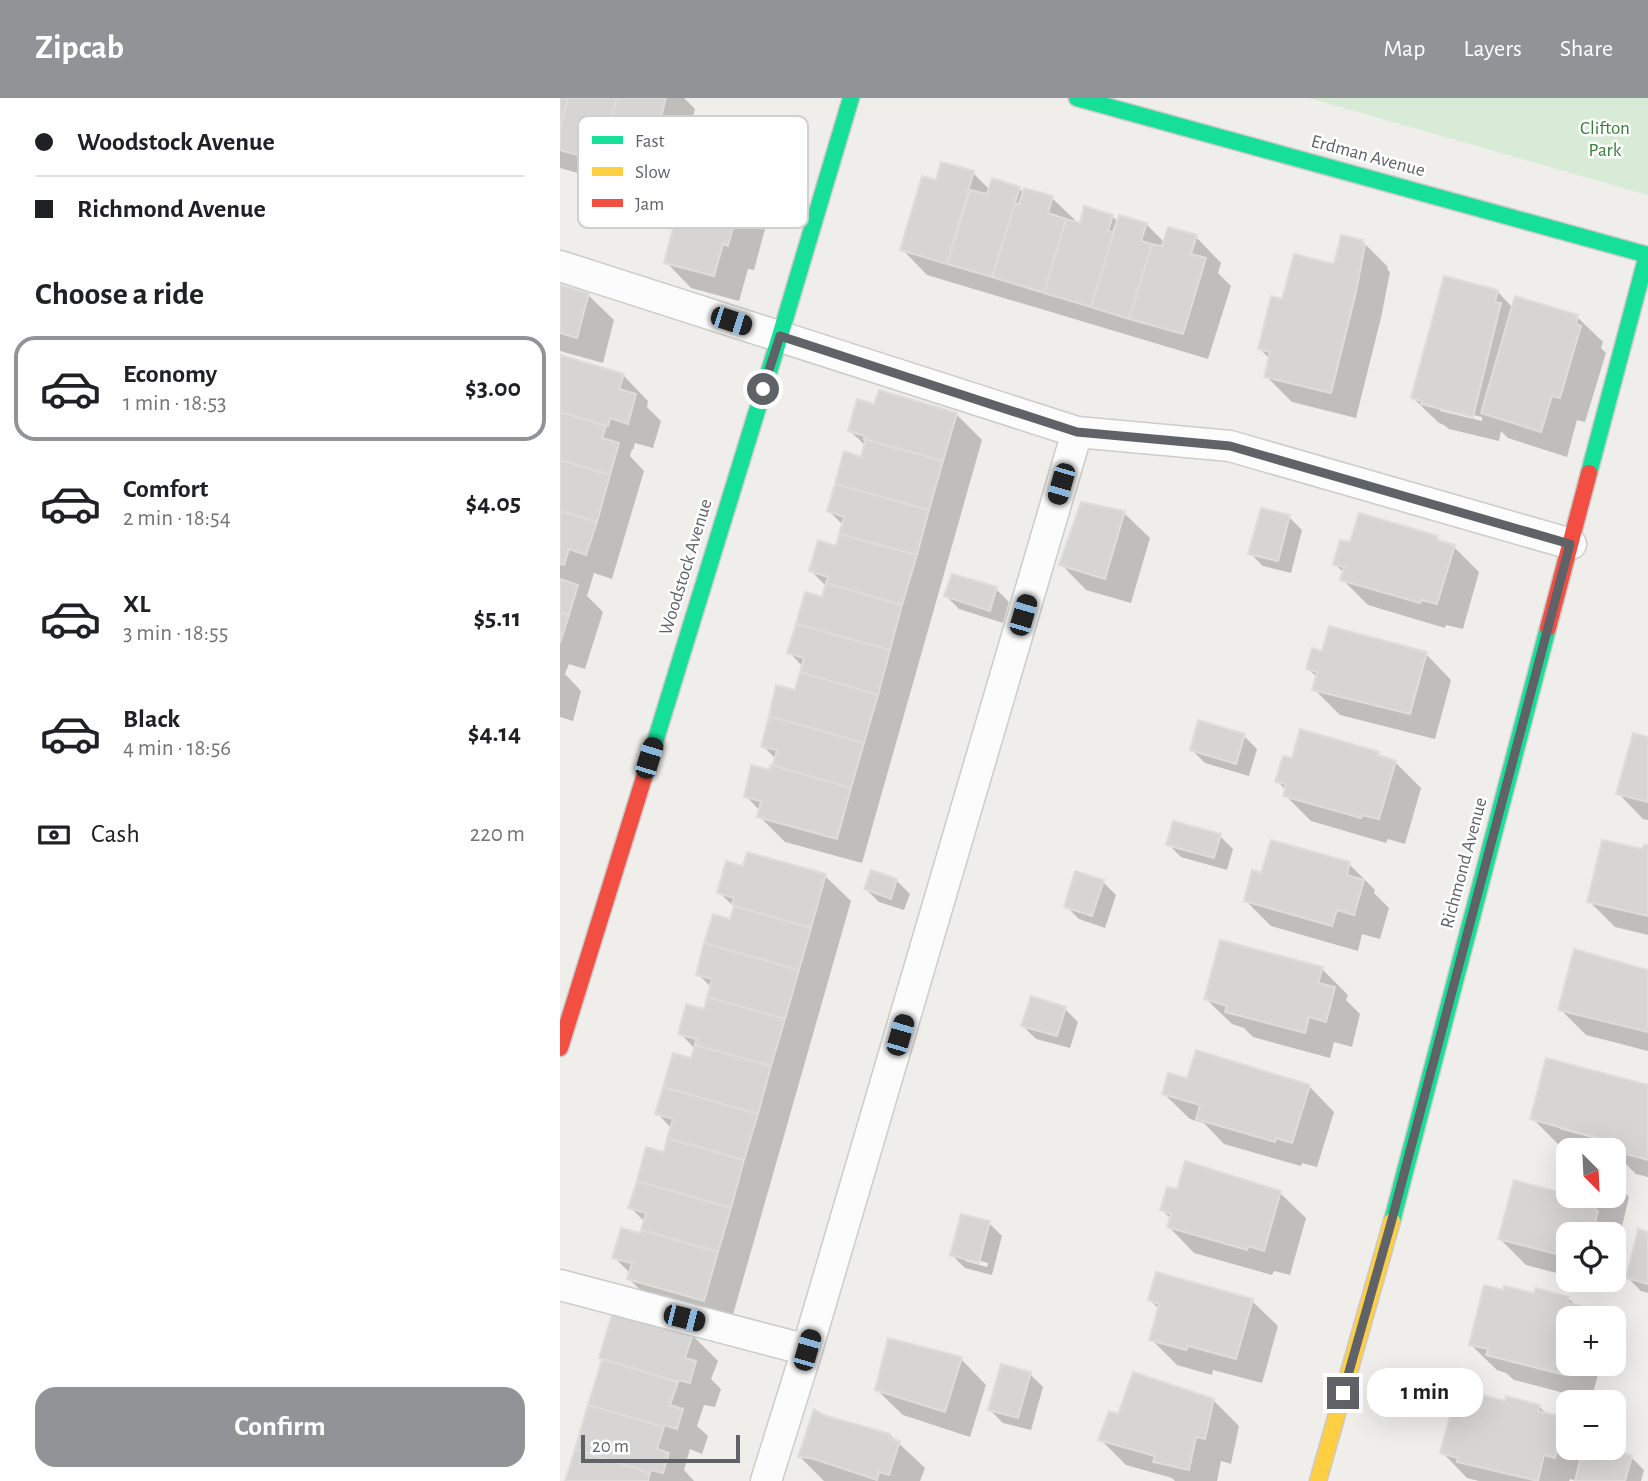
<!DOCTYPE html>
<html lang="en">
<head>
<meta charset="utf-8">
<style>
  body { margin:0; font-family:"Alegreya Sans",sans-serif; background:#f2f2f2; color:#202124; height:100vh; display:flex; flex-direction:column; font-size:26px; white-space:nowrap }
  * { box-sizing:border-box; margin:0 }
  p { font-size:23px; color:#757577 }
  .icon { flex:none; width:38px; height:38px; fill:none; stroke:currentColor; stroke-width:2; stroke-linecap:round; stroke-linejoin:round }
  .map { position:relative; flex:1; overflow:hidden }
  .panel { display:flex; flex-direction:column; background:#fff; width:560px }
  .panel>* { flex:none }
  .guide { display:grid; align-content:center; height:154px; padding:0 35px; background:#fff }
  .needle { width:46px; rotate:156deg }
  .tools { position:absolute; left:996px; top:1040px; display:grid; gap:14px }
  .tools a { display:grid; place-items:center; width:70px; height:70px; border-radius:14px; background:#fff; box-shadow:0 7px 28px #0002; font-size:35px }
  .scale { position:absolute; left:21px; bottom:18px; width:159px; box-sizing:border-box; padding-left:7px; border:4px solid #5f6368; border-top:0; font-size:19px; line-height:24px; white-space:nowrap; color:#5f6368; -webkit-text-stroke:5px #fff; paint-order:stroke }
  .end { position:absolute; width:32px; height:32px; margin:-16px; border:9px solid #5f6368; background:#fff; box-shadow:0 0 0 4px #fff }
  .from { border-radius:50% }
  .bubble { position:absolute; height:49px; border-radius:21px; background:#fff; box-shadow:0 7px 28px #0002; font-size:23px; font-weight:700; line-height:49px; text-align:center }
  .car { position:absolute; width:21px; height:42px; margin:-21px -10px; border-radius:9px; box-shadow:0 0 5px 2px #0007; background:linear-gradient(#222 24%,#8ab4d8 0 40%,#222 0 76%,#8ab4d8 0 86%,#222 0) }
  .guide b { display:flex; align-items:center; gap:24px; height:66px; font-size:26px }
  .guide b+b { border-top:2px solid #e0e0e0 }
  .guide i { width:18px; height:18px; background:#202124 }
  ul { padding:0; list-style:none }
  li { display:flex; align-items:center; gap:21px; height:105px; margin:0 14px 10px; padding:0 21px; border:4px solid transparent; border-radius:21px }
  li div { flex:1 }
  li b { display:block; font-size:26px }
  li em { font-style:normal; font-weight:700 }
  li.current { border-color:#919496 }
  li>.icon { width:63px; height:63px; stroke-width:1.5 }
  h2 { padding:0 35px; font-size:32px; line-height:84px }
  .pay { display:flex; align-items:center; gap:18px; height:77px; padding:0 35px; font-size:26px }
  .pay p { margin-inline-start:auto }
  .action { display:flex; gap:14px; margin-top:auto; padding:14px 35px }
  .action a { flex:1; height:80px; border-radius:21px; background:#919496; color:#fff; font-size:28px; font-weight:700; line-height:80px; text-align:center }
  header { display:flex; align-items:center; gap:42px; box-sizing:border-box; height:98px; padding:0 35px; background:#919496; color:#fff }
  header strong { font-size:33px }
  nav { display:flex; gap:38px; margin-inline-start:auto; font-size:24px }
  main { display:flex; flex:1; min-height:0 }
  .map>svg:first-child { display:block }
</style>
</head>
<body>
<header>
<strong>Zipcab</strong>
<nav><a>Map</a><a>Layers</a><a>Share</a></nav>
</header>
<main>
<section class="panel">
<div class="guide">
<b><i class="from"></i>Woodstock Avenue</b>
<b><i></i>Richmond Avenue</b>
</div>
<h2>Choose a ride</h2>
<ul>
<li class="current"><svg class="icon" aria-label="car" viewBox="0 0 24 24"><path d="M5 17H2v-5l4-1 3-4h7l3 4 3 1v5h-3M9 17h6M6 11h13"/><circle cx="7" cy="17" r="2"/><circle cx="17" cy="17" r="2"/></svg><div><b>Economy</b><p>1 min · 18:53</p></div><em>$3.00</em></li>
<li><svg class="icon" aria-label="car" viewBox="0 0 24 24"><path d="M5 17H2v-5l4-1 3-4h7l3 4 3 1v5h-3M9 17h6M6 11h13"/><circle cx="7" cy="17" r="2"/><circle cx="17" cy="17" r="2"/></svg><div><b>Comfort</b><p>2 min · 18:54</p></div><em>$4.05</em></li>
<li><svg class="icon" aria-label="car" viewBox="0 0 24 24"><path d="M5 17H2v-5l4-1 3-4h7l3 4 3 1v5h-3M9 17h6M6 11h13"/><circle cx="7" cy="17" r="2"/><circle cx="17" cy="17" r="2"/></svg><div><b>XL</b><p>3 min · 18:55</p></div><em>$5.11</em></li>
<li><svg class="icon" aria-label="car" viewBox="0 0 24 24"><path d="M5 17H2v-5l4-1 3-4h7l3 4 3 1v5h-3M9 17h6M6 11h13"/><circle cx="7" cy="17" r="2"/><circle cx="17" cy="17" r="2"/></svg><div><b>Black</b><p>4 min · 18:56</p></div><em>$4.14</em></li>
</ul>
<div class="pay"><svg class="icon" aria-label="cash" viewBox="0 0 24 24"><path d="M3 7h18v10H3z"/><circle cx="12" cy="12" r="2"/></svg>Cash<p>220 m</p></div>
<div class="action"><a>Confirm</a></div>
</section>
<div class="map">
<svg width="1088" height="1383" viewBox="0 0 1088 1383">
  <rect width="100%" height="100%" fill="#efeeea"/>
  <path fill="#d8ebd6" d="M 749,0 L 1088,0 L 1088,97 Z"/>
  <path fill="#0003" fill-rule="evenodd" d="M 0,0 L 124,0 L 135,11 L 111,101 L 0,70 Z
    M 190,50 L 216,76 L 212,90 L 215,94 L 194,172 L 188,171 L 179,203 L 131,190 L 106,164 Z
    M 413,75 L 430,92 L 459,90 L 464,96 L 492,100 L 519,126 L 552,118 L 558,124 L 586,126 L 605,145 L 636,139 L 661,165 L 658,175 L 671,188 L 648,261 L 367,177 L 342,151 L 377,85 Z
    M 802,143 L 828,169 L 827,171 L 830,174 L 821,220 L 796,320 L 732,304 L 706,278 L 710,261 L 699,250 L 723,203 L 775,168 Z
    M 0,189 L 28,197 L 54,222 L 43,265 L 0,253 Z
    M 937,193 L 953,210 L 1017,219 L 1043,244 L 1041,250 L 1046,255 L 1025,324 L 1017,322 L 1007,359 L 948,340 L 941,333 L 939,343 L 889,331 L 884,327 L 879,325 L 853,300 ZM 880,309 L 922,319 L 922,323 L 880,313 Z
    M 0,258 L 63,277 L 88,303 L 87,309 L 101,323 L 93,350 L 75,345 L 73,352 L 72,351 L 70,358 L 84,373 L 52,481 L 34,475 L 27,498 L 43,514 L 25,571 L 9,566 L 5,576 L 21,593 L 13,623 L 0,619 Z
    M 316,308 L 396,316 L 422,342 L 302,765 L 225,744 L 199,718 L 200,713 L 186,698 L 211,674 L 216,661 L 203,648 L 236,594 L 243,569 L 229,554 L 263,501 L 267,489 L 251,473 L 277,450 L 284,428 L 269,413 L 302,361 L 306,348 L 290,333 Z
    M 564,415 L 590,440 L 571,505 L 526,492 L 501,466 Z
    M 729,419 L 742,432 L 731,475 L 703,468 L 690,455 Z
    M 877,440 L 883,445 L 894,449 L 919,474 L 903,531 L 886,527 L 885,530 L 808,507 L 782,481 L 784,475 L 775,466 L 791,447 Z
    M 436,491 L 449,504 L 443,525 L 399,511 L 386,498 Z
    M 763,555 L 866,556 L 891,582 L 875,641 L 780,617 L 754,591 L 757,579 L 748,571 Z
    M 684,638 L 697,651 L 689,678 L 645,665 L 632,652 Z
    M 1088,641 L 1088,722 L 1083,721 L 1058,695 Z
    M 818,656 L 823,661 L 835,664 L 861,690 L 845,746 L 828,741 L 826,745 L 751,723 L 725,697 L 726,692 L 717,683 L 733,662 Z
    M 660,738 L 673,751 L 667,772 L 621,759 L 608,746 Z
    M 1088,749 L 1088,837 L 1055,829 L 1029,803 Z
    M 789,766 L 815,792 L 814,795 L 829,810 L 820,841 L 802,836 L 798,853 L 711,828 L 686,803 L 702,777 Z
    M 312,774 L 337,783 L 350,796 L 344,812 L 319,804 L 306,791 Z
    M 265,778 L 291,803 L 170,1227 L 95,1206 L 69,1181 L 71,1176 L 54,1159 L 81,1137 L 85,1124 L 70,1109 L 105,1056 L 112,1031 L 97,1015 L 132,962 L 135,951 L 120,935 L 145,913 L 152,890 L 138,876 L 171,823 L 175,810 L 159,794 Z
    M 543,784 L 556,797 L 545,830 L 519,821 L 506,808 Z
    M 762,871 L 788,897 L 786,902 L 800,916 L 792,949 L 774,944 L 770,960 L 693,939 L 684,930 L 672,926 L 646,901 Z
    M 1088,873 L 1088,953 L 1026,937 L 1000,911 Z
    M 505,911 L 518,924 L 510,950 L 476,941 L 463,928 Z
    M 628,983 L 749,988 L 774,1014 L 757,1069 L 742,1065 L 741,1068 L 664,1046 L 644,1025 L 630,1021 L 604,996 Z
    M 1088,988 L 1088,1079 L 1076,1076 L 1064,1064 L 1054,1061 L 1054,1052 L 1018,1052 L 998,1046 L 972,1020 ZM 1000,1027 L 1059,1044 L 1058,1047 L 1000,1031 Z
    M 1008,1079 L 1008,1097 L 1054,1097 L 1054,1083 L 1069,1099 L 1060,1137 L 1063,1140 L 1054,1177 L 1054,1136 L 1008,1136 L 1008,1178 L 966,1167 L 940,1141 L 1003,1097 Z
    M 618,1093 L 720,1095 L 746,1120 L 730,1177 L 714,1173 L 712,1177 L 634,1155 L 609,1129 L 611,1121 L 602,1112 Z
    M 429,1125 L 442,1138 L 432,1177 L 405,1170 L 392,1157 ZM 405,1159 L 428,1165 L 427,1169 L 405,1163 Z
    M 1088,1135 L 1088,1195 L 1081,1193 L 1068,1180 Z
    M 1022,1181 L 1048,1181 L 1047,1188 Z
    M 975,1197 L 1008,1200 L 1017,1209 L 1023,1210 L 1032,1220 L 1008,1220 L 1008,1265 L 1051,1265 L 1048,1275 L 1039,1273 L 1031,1302 L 954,1282 L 946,1275 L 937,1272 L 911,1247 Z
    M 590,1202 L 692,1203 L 718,1228 L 702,1285 L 653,1272 L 652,1277 L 617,1267 L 591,1241 L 600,1212 Z
    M 132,1237 L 158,1263 L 151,1281 L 161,1291 L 155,1309 L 144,1307 L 137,1328 L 148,1338 L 142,1356 L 130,1351 L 124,1372 L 134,1383 L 7,1383 L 43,1262 L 41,1260 Z
    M 401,1261 L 426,1287 L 410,1339 L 343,1317 L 317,1292 Z
    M 470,1276 L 483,1289 L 471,1332 L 443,1325 L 430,1312 Z
    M 653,1302 L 679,1328 L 671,1366 L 661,1363 L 657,1383 L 615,1383 L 612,1380 L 566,1367 L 540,1341 L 560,1318 Z
    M 946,1305 L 979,1308 L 988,1318 L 1005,1322 L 1008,1325 L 1008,1349 L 1035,1349 L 1071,1359 L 1084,1372 L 1081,1383 L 1016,1383 L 1010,1381 L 1009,1383 L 919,1383 L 907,1380 L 882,1354 Z
    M 330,1337 L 365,1370 L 360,1383 L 264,1383 L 240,1359 Z"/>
  <path fill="#d6d5d3" stroke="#deddd9" stroke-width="2" d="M 0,0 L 8,0 L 0,29 Z
    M 8,0 L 57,0 L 39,63 L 0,52 L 0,29 Z
    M 57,0 L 106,0 L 86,76 L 39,63 Z
    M 136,34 L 191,49 L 186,65 L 190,66 L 168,148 L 163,146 L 154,178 L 104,165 L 114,126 L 111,125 Z
    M 381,64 L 414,73 L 387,166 L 340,152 L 362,78 L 376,82 Z
    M 432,80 L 460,89 L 432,179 L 387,166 L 410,92 L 427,96 Z
    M 464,90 L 493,98 L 488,115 L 506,121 L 484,195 L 432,179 L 455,105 L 459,106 Z
    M 524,108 L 553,117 L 548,133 L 553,134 L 559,117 L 531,209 L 484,195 L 506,121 L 520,125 Z
    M 559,117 L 587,125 L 581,143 L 592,146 L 569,221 L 531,209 Z
    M 608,129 L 637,137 L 631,156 L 646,160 L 623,236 L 569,221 L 592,146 L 602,148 Z
    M 781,137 L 803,142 L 802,146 L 805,147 L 796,194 L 771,295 L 704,279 L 710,254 L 698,251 L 711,198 L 722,201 L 734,156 L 774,166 Z
    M 884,178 L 938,192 L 935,204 L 941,205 L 913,319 L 861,306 L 862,303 L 851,300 Z
    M 0,187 L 29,195 L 17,240 L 0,235 Z
    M 955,198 L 1018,217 L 1016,226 L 1021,228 L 1000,300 L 992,298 L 981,334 L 921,315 Z
    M 0,257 L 64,276 L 59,291 L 76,296 L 68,326 L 50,320 L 48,328 L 46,328 L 0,314 Z
    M 319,292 L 397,315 L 383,363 L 304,341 L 305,338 L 288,333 L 297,301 L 314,306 Z
    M 0,314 L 46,328 L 42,340 L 59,345 L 50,377 L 0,362 Z
    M 304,341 L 383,363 L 369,412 L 275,386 L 284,353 L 301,359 L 305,344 Z
    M 0,362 L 50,377 L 37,424 L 0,413 Z
    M 275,386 L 369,412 L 357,457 L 279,436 L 284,419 L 267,413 Z
    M 521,404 L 565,413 L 545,481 L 499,467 Z
    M 701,410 L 730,417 L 718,463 L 688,456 Z
    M 0,413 L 37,424 L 26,457 L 9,451 L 4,467 L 0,466 Z
    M 799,415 L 878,438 L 876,442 L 895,447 L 877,506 L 861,502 L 860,505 L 780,482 L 784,469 L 773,467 L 780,442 L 790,444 Z
    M 279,436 L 357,457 L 342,507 L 266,485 L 268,479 L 249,473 L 258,442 L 276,448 Z
    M 392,476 L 437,489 L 430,513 L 384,498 Z
    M 0,481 L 18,487 L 9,517 L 0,514 Z
    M 266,485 L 342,507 L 330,552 L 236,526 L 245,494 L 262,499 Z
    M 0,514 L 9,517 L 0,545 Z
    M 236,526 L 330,552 L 318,597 L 240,574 L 244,560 L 227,555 Z
    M 769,528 L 867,554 L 850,616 L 752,592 L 757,574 L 746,571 L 752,550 L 762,553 Z
    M 240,574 L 318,597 L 304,645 L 209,618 L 216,587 L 235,592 Z
    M 209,618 L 304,645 L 291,690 L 211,667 L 213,666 L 217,652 L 201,649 Z
    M 638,622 L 685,636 L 676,666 L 630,652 Z
    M 740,631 L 819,654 L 818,657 L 836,663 L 819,721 L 802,717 L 801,720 L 723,698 L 726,686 L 715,684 L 723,658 L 732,660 Z
    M 1073,635 L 1088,639 L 1088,704 L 1056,696 Z
    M 191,667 L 210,672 L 211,667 L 291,690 L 277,741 L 197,719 L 201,703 L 184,699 Z
    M 613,723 L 661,736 L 654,760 L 606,747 Z
    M 711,742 L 790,764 L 787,777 L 804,782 L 794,817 L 777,812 L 772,828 L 684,803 L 692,772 L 701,775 Z
    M 1042,742 L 1083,751 L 1084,747 L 1088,747 L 1088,818 L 1027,804 Z
    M 187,754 L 266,776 L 251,830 L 174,808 L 172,806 L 174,800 L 157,795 L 166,763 L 183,768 Z
    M 311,772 L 337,781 L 331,801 L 304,791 Z
    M 515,773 L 544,782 L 532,818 L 504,809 Z
    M 174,808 L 251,830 L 239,872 L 144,845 L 153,816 L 170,821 Z
    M 660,842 L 763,869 L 758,885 L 775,889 L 766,924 L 749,919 L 745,935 L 665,914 L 667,908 L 644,901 Z
    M 144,845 L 239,872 L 225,921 L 147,899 L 152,881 L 136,877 Z
    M 1014,851 L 1088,872 L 1088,934 L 998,912 Z
    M 471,898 L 506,909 L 497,938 L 461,928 Z
    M 147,899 L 225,921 L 211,968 L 135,947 L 136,941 L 118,936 L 126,906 L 144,911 Z
    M 135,947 L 211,968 L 198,1016 L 103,989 L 113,955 L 131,960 Z
    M 636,952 L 750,987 L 732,1045 L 716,1040 L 715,1044 L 636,1021 L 640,1007 L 602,996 L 608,975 L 627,980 Z
    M 986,960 L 1088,987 L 1088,1062 L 1048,1051 L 1050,1043 L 970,1021 Z
    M 103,989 L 198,1016 L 184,1062 L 107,1040 L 113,1021 L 95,1016 Z
    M 107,1040 L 184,1062 L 171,1110 L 77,1083 L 86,1049 L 104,1054 Z
    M 625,1063 L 721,1093 L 704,1153 L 688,1148 L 687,1152 L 607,1129 L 611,1116 L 600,1112 L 607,1089 L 617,1091 Z
    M 1008,1072 L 1008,1097 L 1038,1097 L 1035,1112 L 1038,1113 L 1032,1136 L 1008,1136 L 1008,1159 L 938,1141 L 954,1082 L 1002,1095 Z
    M 77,1083 L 171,1110 L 158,1154 L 81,1132 L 86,1115 L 68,1110 Z
    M 401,1116 L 430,1123 L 419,1165 L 390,1157 Z
    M 61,1130 L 80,1135 L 81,1132 L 158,1154 L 144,1203 L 67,1181 L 72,1165 L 52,1160 Z
    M 1078,1131 L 1088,1134 L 1088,1186 L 1066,1180 Z
    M 596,1174 L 693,1201 L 676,1261 L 628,1248 L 626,1252 L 589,1242 L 599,1206 L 588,1202 Z
    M 924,1187 L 943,1192 L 944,1188 L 974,1195 L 976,1190 L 1009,1199 L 1008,1205 L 1024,1209 L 1021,1220 L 1008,1220 L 1008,1265 L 1005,1277 L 926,1257 L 928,1251 L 909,1247 Z
    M 53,1213 L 133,1236 L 125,1260 L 136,1263 L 130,1285 L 118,1282 L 118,1284 L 39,1260 Z
    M 328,1240 L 402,1259 L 385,1314 L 315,1292 Z
    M 42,1261 L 118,1284 L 110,1307 L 123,1311 L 117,1331 L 104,1327 L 104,1329 L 28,1307 Z
    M 441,1266 L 471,1274 L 458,1320 L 428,1312 Z
    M 573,1274 L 654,1301 L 645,1341 L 636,1339 L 629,1372 L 593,1364 L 595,1358 L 538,1342 L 549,1313 L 558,1316 Z
    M 915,1295 L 945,1303 L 946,1298 L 980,1307 L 978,1313 L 1006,1320 L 995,1360 L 984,1357 L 978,1383 L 897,1364 L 898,1360 L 880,1355 L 896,1296 L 913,1300 Z
    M 28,1307 L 104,1329 L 97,1351 L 109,1355 L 103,1375 L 91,1372 L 90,1375 L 15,1351 Z
    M 254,1311 L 263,1317 L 330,1336 L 329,1340 L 340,1343 L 329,1377 L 319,1374 L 317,1382 L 251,1360 L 238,1359 Z
    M 1023,1349 L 1042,1349 L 1072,1358 L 1065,1383 L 1015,1383 Z
    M 15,1351 L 90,1375 L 88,1383 L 5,1383 Z"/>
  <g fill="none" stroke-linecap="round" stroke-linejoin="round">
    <g stroke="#cbcccc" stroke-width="33">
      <path id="lane" d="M 0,168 L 517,334 L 247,1252 L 206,1383
        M 517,334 L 670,348 L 1011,446
        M 0,1187 L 247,1252"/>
    </g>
    <g stroke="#cacacb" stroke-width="19">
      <path id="fast" d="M 517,0 L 1088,157
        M 1029,375 L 1087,157
        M 91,657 L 220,238 L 291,0
        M 832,1123 L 988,530"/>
    </g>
    <g stroke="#cacacb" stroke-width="19">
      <path id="slow" d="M 758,1383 L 832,1123"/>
    </g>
    <g stroke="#cacacb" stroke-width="19">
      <path id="jam" d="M 988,530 L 1029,375
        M 0,950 L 91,657"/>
    </g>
    <use href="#lane" stroke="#fdfcfc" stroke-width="30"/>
    <use href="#fast" stroke="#16e098" stroke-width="16"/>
    <use href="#slow" stroke="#ffcf43" stroke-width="16"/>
    <use href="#jam" stroke="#f24e42" stroke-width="16"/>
  </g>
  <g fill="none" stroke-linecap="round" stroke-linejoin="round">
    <path stroke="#5f6368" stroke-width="9" d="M 203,291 L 220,238 L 517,334 L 670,348 L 1010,446 L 831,1125 L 783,1295"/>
  </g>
  <g text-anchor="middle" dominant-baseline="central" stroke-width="5" stroke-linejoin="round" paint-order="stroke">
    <g font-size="19" fill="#348238" stroke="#fff">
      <text x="1045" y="30">Clifton<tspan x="1045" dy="22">Park</tspan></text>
    </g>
    <g font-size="19" fill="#5f6368" stroke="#fff">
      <text transform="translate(808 58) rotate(15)">Erdman Avenue</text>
      <text transform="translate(126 469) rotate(-73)">Woodstock Avenue</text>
      <text transform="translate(904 765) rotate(-75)">Richmond Avenue</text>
    </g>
  </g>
  <rect x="18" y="18" width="230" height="112" rx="10" fill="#fff" stroke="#cfd0d2" stroke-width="2"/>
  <rect x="32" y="38" width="31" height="8" fill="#16e098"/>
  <rect x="32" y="69" width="31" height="9" fill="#ffcf43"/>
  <rect x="32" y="101" width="31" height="8" fill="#f24e42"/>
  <g font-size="19" fill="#5f6368">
    <text x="75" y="49">Fast</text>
    <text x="75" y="80">Slow</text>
    <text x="75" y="112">Jam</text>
  </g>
</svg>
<div class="tools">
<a><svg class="needle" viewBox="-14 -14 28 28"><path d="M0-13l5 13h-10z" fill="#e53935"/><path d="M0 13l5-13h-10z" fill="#757577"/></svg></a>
<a><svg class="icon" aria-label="locate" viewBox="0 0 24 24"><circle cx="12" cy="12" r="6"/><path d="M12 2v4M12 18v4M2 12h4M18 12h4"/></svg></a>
<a>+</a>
<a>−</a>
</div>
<div class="scale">20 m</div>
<i class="end from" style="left:203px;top:291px"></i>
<i class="end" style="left:783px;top:1295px"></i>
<div class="bubble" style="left:807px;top:1270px;width:116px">1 min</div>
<i class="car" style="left:171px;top:223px;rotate:108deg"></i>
<i class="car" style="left:501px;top:386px;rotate:196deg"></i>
<i class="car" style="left:463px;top:517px;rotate:16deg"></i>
<i class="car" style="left:89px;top:660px;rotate:17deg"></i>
<i class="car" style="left:340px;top:937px;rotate:16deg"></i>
<i class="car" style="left:124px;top:1220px;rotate:104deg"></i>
<i class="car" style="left:247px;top:1252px;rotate:16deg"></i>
</div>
</main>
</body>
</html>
